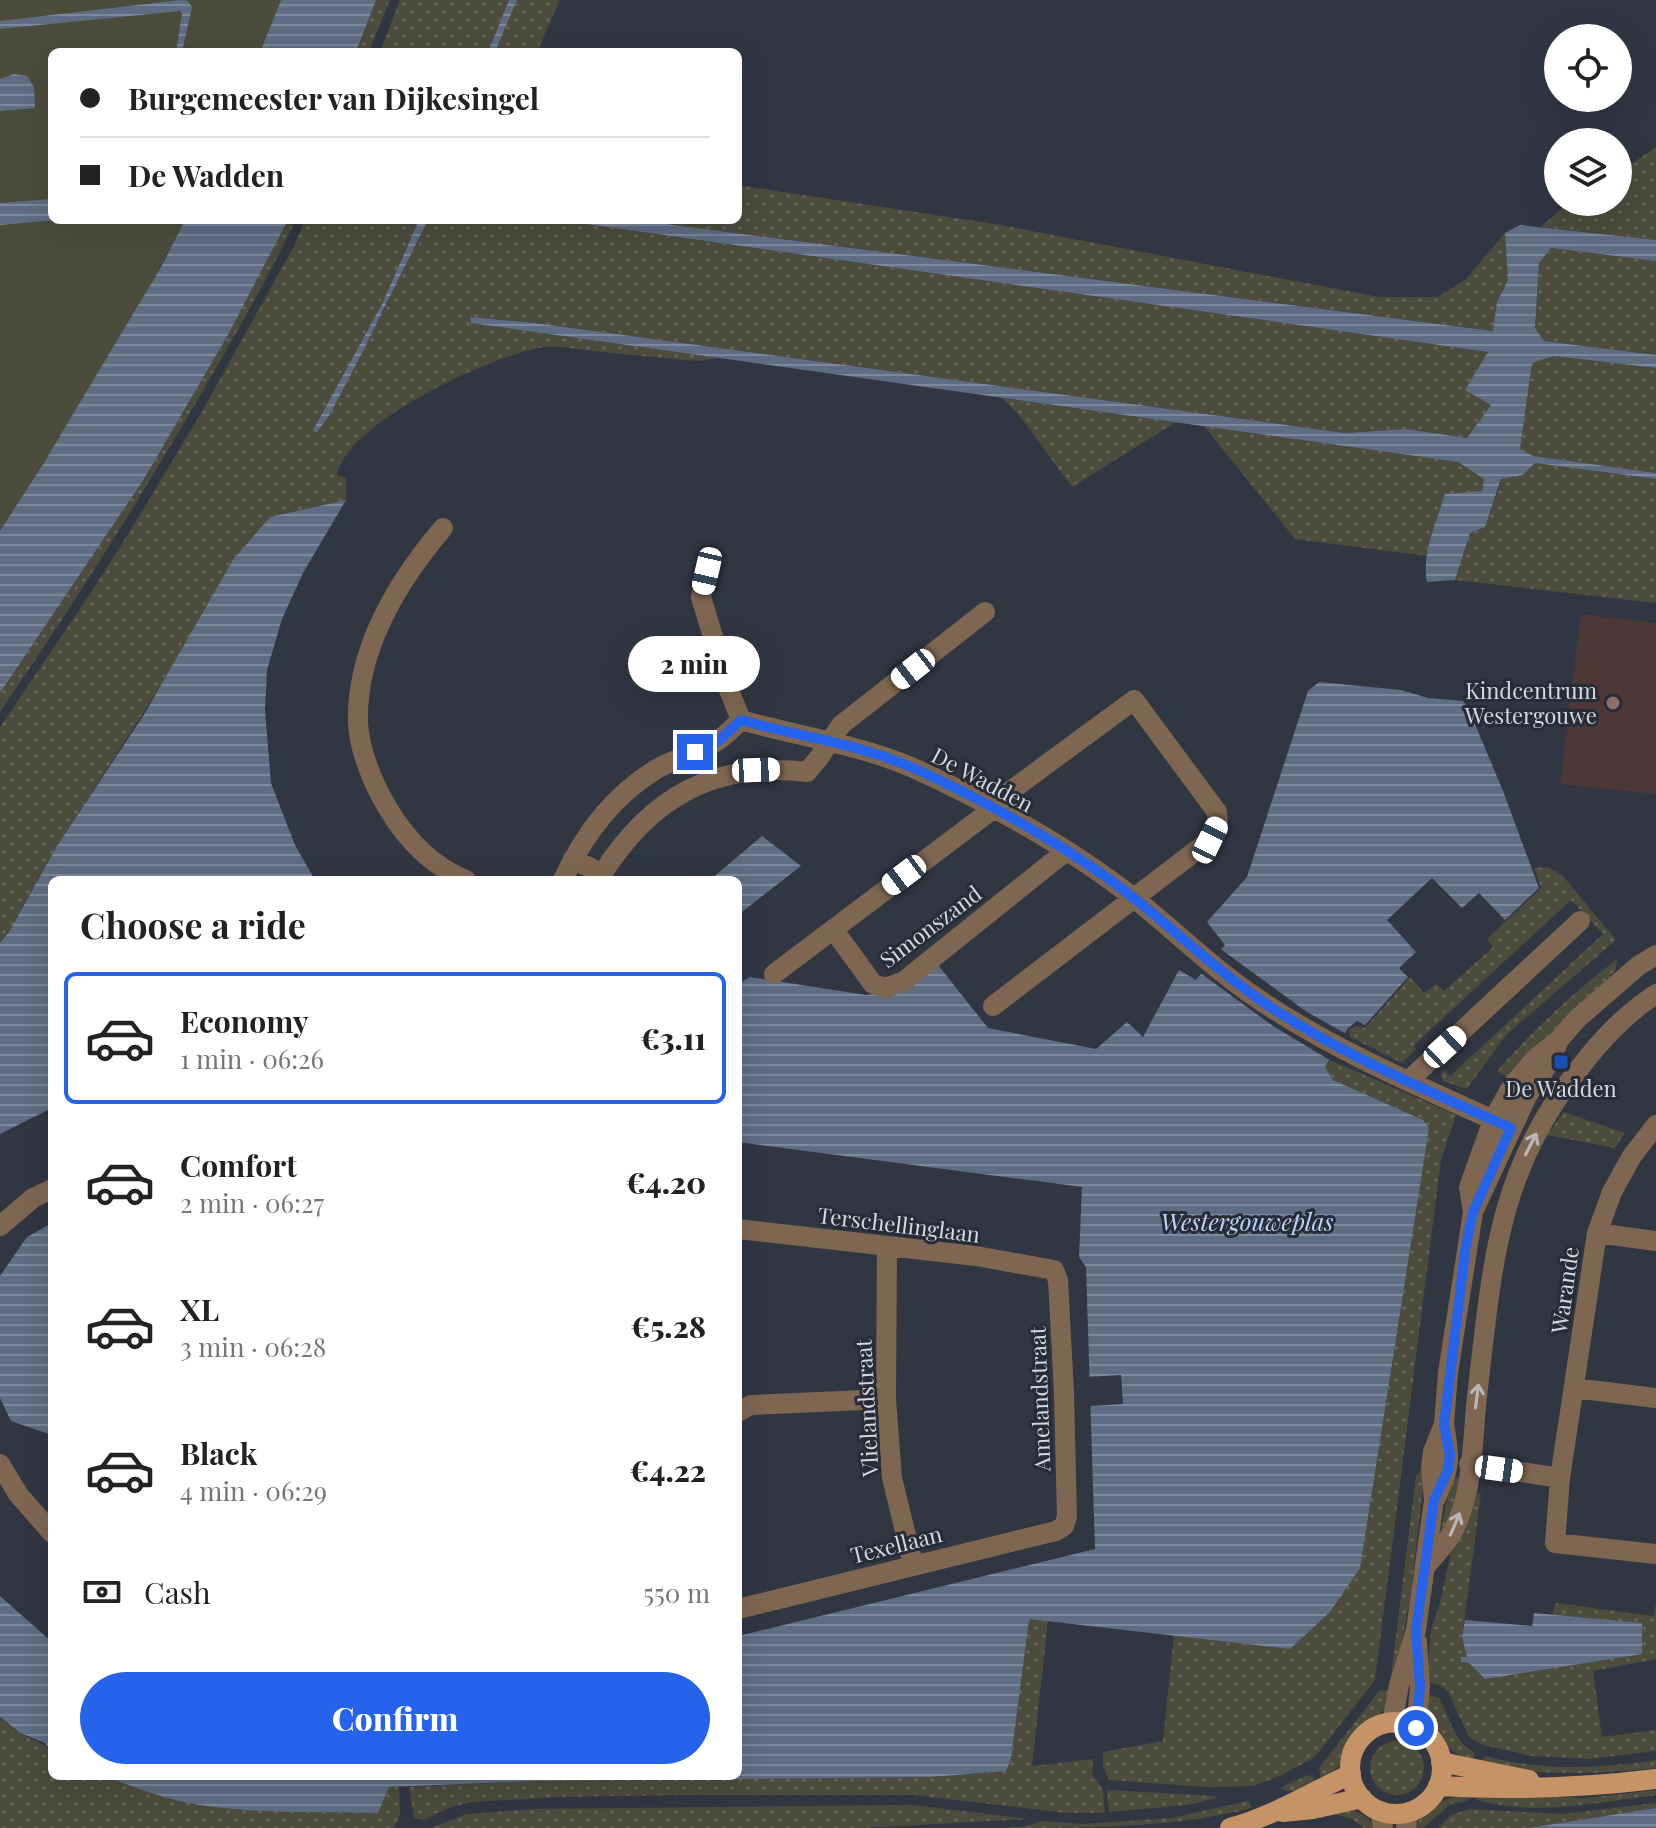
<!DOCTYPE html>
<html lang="en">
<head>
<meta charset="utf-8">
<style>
  body { margin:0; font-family:"Playfair Display",serif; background:#f6f6f6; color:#222; height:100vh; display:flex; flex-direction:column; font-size:30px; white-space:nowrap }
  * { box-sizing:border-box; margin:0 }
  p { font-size:26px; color:#767676 }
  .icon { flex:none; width:44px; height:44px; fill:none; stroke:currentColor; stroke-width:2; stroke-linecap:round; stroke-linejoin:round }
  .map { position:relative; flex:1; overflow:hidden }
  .details { position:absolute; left:48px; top:876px; width:694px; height:904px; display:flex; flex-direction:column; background:#fff; border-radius:12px; box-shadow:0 8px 32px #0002 }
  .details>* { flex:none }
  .hud { position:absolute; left:48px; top:48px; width:694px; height:176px; border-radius:12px; box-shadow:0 8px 32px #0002; display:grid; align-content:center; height:176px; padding:0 32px; background:#fff }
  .fabs { position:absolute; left:1544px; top:24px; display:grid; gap:16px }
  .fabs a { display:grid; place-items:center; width:88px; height:88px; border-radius:50%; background:#fff; box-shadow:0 8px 32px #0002; font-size:40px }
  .end { position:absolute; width:36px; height:36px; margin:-18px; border:10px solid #2563eb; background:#fff; box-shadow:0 0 0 4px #fff }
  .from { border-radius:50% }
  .bubble { position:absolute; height:56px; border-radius:28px; background:#fff; box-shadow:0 8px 32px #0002; font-size:26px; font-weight:800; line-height:56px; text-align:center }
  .car { position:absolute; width:24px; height:48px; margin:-24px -12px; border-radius:10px; box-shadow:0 0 6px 2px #0007; background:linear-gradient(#fff 24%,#345 0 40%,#fff 0 76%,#345 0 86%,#fff 0) }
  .hud b { display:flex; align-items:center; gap:28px; height:76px; font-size:30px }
  .hud b+b { border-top:2px solid #e0e0e0 }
  .hud i { width:20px; height:20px; background:#222 }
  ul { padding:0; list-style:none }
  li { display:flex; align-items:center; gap:24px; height:132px; margin:0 16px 12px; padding:0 16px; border:4px solid transparent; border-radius:12px }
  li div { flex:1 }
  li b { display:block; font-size:30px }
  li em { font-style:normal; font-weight:800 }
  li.selected { border-color:#2563eb }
  li>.icon { width:72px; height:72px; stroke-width:1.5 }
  h2 { padding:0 32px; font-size:36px; line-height:96px }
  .pay { display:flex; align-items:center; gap:20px; height:88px; padding:0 32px; font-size:30px }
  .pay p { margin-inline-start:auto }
  .action { display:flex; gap:16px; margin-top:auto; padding:16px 32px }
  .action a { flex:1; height:92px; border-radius:48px; background:#2563eb; color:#fff; font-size:32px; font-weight:800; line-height:92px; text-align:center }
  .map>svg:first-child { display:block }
</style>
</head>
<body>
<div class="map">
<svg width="1656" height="1828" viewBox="0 0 1656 1828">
  <defs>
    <pattern id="grass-dots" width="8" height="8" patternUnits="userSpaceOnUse" patternTransform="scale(2)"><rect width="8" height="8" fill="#4b4c3c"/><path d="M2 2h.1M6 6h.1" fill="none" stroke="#646558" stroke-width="1.8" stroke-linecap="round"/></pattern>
    <pattern id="water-rules" width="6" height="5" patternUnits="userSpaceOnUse" patternTransform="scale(2)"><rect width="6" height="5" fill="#5e6d84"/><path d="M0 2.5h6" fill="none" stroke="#7c889b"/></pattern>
  </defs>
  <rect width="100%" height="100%" fill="#313643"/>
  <path fill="#4d3838" d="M 1581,614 L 1656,623 L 1656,794 L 1560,784 Z"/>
  <path fill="url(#grass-dots)" d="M 376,0 L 390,0 L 369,52 L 356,52 Z
    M 400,0 L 509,0 L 488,52 L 380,52 Z
    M 517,0 L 560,0 L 537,52 L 495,52 Z
    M 1656,147 L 1656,240 L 1541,227 L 1569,202 L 1618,202 L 1618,173 Z
    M 738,185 L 995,224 L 1379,297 L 1438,297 L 1466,279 L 1505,233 L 1508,280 L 1497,302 L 1494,331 L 635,220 L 738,220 Z
    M 288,220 L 296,220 C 263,288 225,353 187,418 C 128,518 66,616 0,712 L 0,693 L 144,479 L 229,333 Z
    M 305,220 L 419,220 L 382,304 L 313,430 L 380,318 L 428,220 L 558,220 L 1489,352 L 1491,405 L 1468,438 L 1406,429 L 1345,433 L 535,323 L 470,317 L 471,323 L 720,358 L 698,361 C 664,358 629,355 594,351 C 579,350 560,345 545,347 C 494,354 347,422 337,475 L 346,478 L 346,500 L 270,517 L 57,846 L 9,932 L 0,943 L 0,727 L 90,594 L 137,520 L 200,415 L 293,248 Z
    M 1551,248 L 1656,261 L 1656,355 L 1544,341 L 1535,328 L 1539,263 Z
    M 1554,356 L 1656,368 L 1656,473 L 1532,456 L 1520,449 L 1531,363 Z
    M 1002,398 L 1176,422 L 1072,487 L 1019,415 Z
    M 1204,426 L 1458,462 L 1484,479 L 1482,492 L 1445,494 L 1427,556 L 1295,539 Z
    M 1535,463 L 1656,479 L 1656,603 L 1455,580 L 1470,533 L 1485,527 L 1502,479 L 1523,475 Z
    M 1548,867 L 1562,875 L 1616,940 L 1506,1035 L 1467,1089 L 1443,1081 L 1441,1074 L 1444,1070 L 1450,1076 L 1603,934 L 1571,900 L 1414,1045 L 1416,1049 L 1402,1063 L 1350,1037 L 1349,1030 L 1356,1026 L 1365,1028 L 1410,977 L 1424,993 L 1436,984 L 1444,991 L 1493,947 L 1487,939 L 1541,888 L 1534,868 Z
    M 1617,959 L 1616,969 L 1610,977 L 1577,1007 L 1509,1078 L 1497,1071 C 1534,1029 1573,993 1617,959 Z
    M 1330,1060 L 1456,1115 L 1441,1160 L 1375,1680 L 1315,1757 L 1280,1776 L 1253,1786 L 1207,1787 L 1109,1780 L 1103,1766 L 1103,1752 L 1163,1741 L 1174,1635 L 1290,1649 L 1422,1120 L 1333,1080 L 1325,1067 Z
    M 1564,1112 L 1625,1133 L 1615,1148 L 1547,1135 Z
    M 1421,1470 L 1425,1471 L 1410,1600 L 1394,1679 L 1391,1676 L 1416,1476 Z
    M 1453,1474 L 1460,1480 L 1457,1501 L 1439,1537 Z
    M 1471,1493 L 1481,1494 L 1462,1637 L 1468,1658 L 1462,1662 L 1469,1663 L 1485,1679 L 1642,1623 L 1552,1615 L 1556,1603 L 1653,1616 L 1656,1604 L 1656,1659 L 1593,1671 L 1602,1737 L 1656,1730 L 1656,1751 L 1588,1759 L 1532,1756 L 1483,1745 L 1469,1737 L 1448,1692 L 1442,1686 L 1427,1682 L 1431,1630 L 1439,1606 L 1451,1553 L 1464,1518 Z
    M 1028,1619 L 1048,1621 L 1032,1766 L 1093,1759 L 1092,1773 L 1103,1790 L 1105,1813 L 1066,1813 L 913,1795 L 689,1795 L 558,1797 L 472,1802 L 451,1807 L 423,1820 L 414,1818 L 409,1787 L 536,1781 L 931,1777 L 1006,1771 L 1011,1759 Z
    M 1380,1690 L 1393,1691 L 1384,1710 L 1356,1735 L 1342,1764 L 1321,1780 L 1319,1768 Z
    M 1426,1694 L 1439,1698 C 1451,1717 1453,1742 1474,1752 L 1474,1762 C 1443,1752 1428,1725 1426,1694 Z
    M 0,1718 C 7,1723 14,1730 21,1734 C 49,1748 52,1741 52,1776 L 105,1776 L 130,1786 L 196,1805 L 241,1810 L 378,1813 L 389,1787 L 399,1787 L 400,1814 L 394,1828 L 0,1828 Z
    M1370 1768a27 27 0 1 1 54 0a27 27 0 1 1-54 0Z
    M 1486,1756 C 1542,1771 1599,1769 1656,1760 L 1656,1768 C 1596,1774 1539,1777 1480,1763 Z
    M 1308,1775 L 1313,1777 L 1316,1783 C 1303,1789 1292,1795 1279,1788 Z
    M 1107,1790 L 1215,1796 L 1216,1798 L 1187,1805 L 1109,1812 Z
    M 1656,1790 L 1656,1795 C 1599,1802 1534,1817 1477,1800 L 1476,1796 L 1478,1794 L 1585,1798 Z
    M 1470,1793 L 1467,1801 L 1451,1804 L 1423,1828 L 1414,1828 C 1427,1806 1446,1797 1470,1793 Z
    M 1248,1801 L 1252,1808 C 1172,1828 1089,1828 1006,1828 L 1028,1826 L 1041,1821 L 1083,1824 L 1171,1818 Z
    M 1656,1803 L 1656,1808 L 1529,1828 L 1438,1828 L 1451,1815 L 1469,1809 L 1563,1814 Z
    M 912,1805 L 1029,1819 L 863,1828 L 431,1828 L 466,1814 L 536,1809 Z
    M 1353,1810 L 1368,1818 L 1375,1828 L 1364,1828 L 1352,1819 L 1334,1814 Z"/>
  <path fill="#4b4c3c" d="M 0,0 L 281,0 L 260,52 L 52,52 L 52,220 L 185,220 C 130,327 65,430 0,531 Z"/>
  <path fill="url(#water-rules)" d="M 181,0 L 188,1 L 192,7 L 182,52 L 176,52 L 182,14 L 180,11 L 0,29 L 0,21 Z
    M 281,0 L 376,0 L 356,52 L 260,52 Z
    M 509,0 L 517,0 L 495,52 L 488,52 Z
    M 14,74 L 27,76 L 34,87 L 35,108 L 0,111 L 0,79 Z
    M 52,199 L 52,220 L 57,220 L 0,225 L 0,203 Z
    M 185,220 L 288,220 L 229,333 L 144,479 L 0,693 L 0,531 L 45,461 L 161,267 Z
    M 419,220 L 428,220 L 361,355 L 329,416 L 316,433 L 313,430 L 382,304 Z
    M 558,220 L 635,220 L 1493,331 L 1497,302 L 1508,280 L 1505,233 L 1520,225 L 1656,240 L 1656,261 L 1551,248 L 1539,263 L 1535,328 L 1544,341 L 1656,355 L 1656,368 L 1554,356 L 1532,363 L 1520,449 L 1533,456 L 1656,473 L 1656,479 L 1535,463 L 1523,475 L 1501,479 L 1485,527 L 1470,533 L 1455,580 L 1427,582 C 1421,555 1437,520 1445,494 L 1482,491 L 1484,479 L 1458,462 L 471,323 L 470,317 L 535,323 L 1345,433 L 1406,429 L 1467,438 L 1491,405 L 1465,390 L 1488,352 Z
    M 346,500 L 303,573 L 282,619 L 267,670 L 265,711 L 271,783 L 295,845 L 315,880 L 52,880 L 52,1108 L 0,1134 L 0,943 L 9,932 L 57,846 L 145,713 L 233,560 L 270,517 Z
    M 1319,682 L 1401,690 L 1428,698 L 1463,701 L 1469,710 L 1503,791 L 1539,888 L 1505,920 L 1479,893 L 1462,908 L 1432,878 L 1387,920 L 1416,952 L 1399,968 L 1408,977 L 1365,1025 L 1357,1021 L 1348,1028 L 1325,1067 L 1333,1080 L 1423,1120 L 1429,1128 L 1360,1568 L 1330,1612 L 1290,1649 L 1029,1619 L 1011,1759 L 1006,1771 L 931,1777 L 536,1781 L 389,1787 L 378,1813 C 319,1812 258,1814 199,1805 C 168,1800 135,1788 105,1776 L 738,1776 L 738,1636 L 1095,1549 L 1086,1267 L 1079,1257 L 1082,1187 L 738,1142 L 738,984 L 750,977 L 866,995 L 902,991 L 938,965 L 988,1028 L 1096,1049 L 1127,1022 L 1143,1037 L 1179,970 L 1196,980 L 1225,945 L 1207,922 L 1247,877 L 1308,691 Z
    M 762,836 L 801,866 L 738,915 L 738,880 L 710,880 Z
    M 52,1223 L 52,1434 L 49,1434 L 11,1421 L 0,1398 L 0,1276 L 27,1237 Z
    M 0,1596 L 52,1642 L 52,1752 L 45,1743 L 20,1733 L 0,1717 Z
    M 1534,1613 L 1642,1623 L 1642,1654 L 1485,1679 L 1469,1663 L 1461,1662 L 1461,1657 L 1467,1657 L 1462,1637 L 1465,1620 L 1532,1626 Z
    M 1656,1808 L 1656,1828 L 1529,1828 Z"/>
  <path fill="#313643" d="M 1219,948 L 1307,1012 L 1348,1035 L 1333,1062 L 1273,1026 L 1199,972 Z
    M 1121,1375 L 1123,1404 L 1090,1406 L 1088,1377 Z"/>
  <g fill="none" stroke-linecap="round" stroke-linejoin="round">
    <path stroke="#7f6651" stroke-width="20" d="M 443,528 C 398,581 357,648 358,720 C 358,748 373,783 387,807 C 406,839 431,866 466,880
      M 707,571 L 701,597 L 729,690 L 741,720
      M 573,859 L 602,874 C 651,797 714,761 807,772 L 818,759 L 841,725 L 985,612
      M 563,880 C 583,836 613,796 655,770 C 672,760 694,754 712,744 C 723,739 732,728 741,720 C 797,736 857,744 911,767 C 983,799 1074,850 1135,899 C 1173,929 1208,964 1248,992 C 1329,1049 1421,1087 1511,1128
      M 833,929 L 873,984 L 886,988 L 904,981 L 1065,852
      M 774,974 L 993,809 L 1009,792 L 1134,700 L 1217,812 L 1218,824 L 1210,840 L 993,1006
      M 1408,1081 L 1580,921
      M 1473,1212 L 1469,1187 L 1493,1120 L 1512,1086 L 1536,1058 L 1558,1041 L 1577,1019 L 1638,966 L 1656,955
      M 0,1226 L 33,1198 L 52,1189
      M 738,1229 L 976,1256 L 1054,1270 L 1058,1280 L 1064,1393 L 1067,1517 L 1064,1526 L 1056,1531 L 738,1609
      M 1597,1233 L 1656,1241
      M 887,1247 L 886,1399 L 892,1478 L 913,1564
      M 1574,1388 L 1656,1398
      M 738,1412 L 751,1405 L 886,1399
      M 0,1464 L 18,1494 L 52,1533
      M 1469,1464 L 1560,1478 L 1555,1543 L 1656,1554
      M 1560,1478 L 1597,1233 L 1612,1192 L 1632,1156 L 1656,1125
      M 1435,1500 C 1450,1466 1451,1461 1444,1424
      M 1426,1566 C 1433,1557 1442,1548 1449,1538 C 1474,1499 1472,1441 1477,1396 C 1492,1270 1496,1173 1578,1070 C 1601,1040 1624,1015 1656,994
      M 1392,1723 L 1399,1685 L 1416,1630 L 1434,1500 L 1431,1468 L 1433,1452 L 1444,1424 L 1448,1373 L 1473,1212 L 1527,1096 L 1553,1057 L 1558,1041
      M 1416,1728 L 1420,1687 L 1417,1642
      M 1380,1811 L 1383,1828
      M 1406,1828 L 1408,1812"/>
    <path stroke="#c69367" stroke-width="20" d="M1350 1768a46 46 0 1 1 92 0a46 46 0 1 1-92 0Z
      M 1441,1762 L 1529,1780
      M 1438,1786 C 1510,1790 1584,1788 1656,1779
      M 1283,1812 L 1313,1809 L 1362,1798
      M 1230,1828 C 1273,1816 1310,1793 1351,1774"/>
  </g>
  <defs><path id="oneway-shaft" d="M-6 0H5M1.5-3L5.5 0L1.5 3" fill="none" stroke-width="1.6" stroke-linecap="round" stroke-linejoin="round" transform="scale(2)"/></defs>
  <g stroke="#bab6b5">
    <use href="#oneway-shaft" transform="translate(1531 1144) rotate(-63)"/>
    <use href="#oneway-shaft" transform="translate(1477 1396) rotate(-83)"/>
    <use href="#oneway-shaft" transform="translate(1455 1524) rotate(-67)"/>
  </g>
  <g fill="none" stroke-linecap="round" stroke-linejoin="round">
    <path stroke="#2563eb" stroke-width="10" d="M 695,752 L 716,743 L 741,720 C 796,736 859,744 911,767 C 983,799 1074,850 1135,899 C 1178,933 1217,971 1263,1002 C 1340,1054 1426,1090 1511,1128 L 1473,1212 L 1466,1244 L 1444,1424 L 1450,1455 L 1448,1470 L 1434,1500 L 1416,1630 L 1420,1687 L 1416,1728"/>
  </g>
  <circle fill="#8d6e63" stroke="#272c38" stroke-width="3" cx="1613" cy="703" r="8"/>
  <rect fill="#1a4fb4" stroke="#272c38" stroke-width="3" x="1553" y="1054" width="16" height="16" rx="4"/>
  <g text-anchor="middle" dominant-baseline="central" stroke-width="6" stroke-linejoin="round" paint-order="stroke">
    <g font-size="22" fill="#d4d8e0" stroke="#272c38" text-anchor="end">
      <text x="1597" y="690">Kindcentrum<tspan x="1597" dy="25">Westergouwe</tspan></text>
      <text x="1561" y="1088" text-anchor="middle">De Wadden</text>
    </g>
    <g font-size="22" fill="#d4d8e0" stroke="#272c38">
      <text transform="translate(983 779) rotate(28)">De Wadden</text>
      <text transform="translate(930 926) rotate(-37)">Simonszand</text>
      <text transform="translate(899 1224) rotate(7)">Terschellinglaan</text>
      <text transform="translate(1564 1290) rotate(-82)">Warande</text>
      <text transform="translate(1039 1399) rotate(-92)">Amelandstraat</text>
      <text transform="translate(866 1408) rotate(-93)">Vlielandstraat</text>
      <text transform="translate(896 1544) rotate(-14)">Texellaan</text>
    </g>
    <g font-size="24" font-style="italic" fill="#bcd4f8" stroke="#272c38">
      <text x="1247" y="1221">Westergouweplas</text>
    </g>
  </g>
</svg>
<div class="fabs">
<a><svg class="icon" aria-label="locate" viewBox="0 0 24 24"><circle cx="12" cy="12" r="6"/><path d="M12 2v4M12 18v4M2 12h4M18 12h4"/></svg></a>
<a><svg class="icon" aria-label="layers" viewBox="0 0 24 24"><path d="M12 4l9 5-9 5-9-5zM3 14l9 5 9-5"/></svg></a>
</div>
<i class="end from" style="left:1416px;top:1728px"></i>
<i class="end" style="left:695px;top:752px"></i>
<div class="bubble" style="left:628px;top:636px;width:132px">2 min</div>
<i class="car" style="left:707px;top:571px;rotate:193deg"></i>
<i class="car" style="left:913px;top:669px;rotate:232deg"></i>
<i class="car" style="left:756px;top:770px;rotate:88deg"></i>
<i class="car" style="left:1210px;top:840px;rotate:26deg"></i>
<i class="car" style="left:904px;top:875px;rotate:233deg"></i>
<i class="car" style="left:1445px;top:1047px;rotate:47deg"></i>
<i class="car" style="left:1499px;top:1469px;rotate:98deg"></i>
<div class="hud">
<b><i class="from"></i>Burgemeester van Dijkesingel</b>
<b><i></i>De Wadden</b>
</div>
<section class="details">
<h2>Choose a ride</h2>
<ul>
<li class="selected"><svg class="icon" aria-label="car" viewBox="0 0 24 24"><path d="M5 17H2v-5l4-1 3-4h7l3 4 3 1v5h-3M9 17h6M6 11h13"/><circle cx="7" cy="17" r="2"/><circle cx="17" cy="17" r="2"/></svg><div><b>Economy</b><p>1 min · 06:26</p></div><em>€3.11</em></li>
<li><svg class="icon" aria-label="car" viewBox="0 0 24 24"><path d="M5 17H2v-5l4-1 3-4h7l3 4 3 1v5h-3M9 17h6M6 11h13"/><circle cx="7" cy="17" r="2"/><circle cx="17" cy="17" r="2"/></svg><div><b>Comfort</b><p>2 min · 06:27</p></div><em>€4.20</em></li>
<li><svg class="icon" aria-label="car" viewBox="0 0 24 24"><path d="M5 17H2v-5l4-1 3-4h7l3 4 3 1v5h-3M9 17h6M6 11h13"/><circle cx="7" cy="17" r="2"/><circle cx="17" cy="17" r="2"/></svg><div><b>XL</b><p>3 min · 06:28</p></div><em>€5.28</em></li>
<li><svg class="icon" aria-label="car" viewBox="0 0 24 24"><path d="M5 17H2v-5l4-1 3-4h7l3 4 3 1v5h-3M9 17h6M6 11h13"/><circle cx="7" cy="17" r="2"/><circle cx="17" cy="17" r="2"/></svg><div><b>Black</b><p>4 min · 06:29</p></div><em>€4.22</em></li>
</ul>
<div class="pay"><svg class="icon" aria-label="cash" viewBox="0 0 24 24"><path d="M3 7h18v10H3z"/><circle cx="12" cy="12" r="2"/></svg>Cash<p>550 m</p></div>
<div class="action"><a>Confirm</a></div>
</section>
</div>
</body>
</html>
